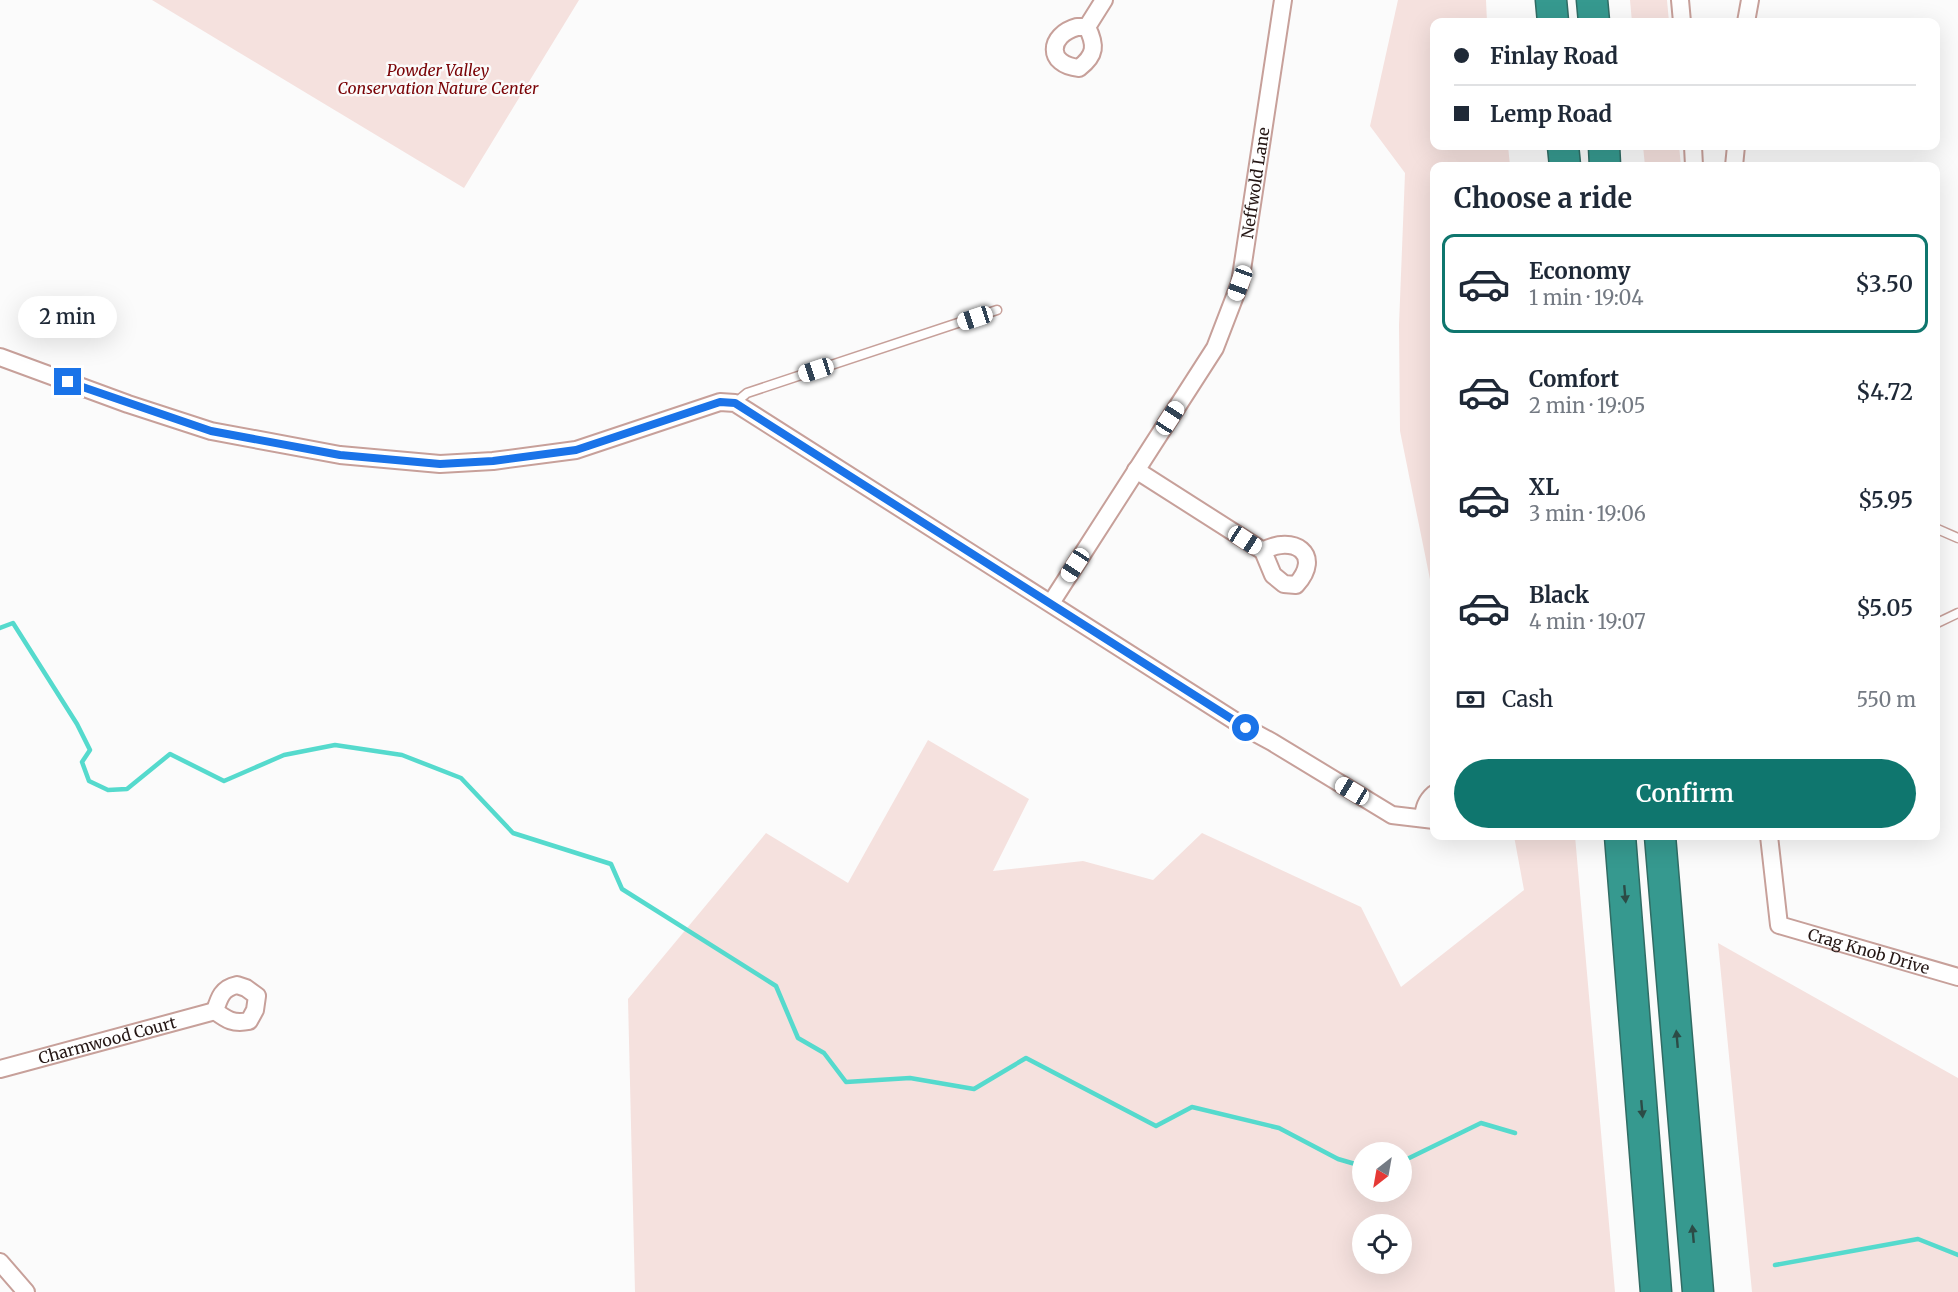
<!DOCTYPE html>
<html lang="en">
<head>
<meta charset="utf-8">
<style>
  body { margin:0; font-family:Merriweather,serif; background:#f2f2f3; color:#1f2937; height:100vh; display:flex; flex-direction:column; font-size:22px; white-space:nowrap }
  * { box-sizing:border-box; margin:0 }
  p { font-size:20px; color:#747a83 }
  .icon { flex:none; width:33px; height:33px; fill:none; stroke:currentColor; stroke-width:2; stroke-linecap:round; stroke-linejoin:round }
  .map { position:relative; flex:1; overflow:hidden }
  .side { position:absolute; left:1430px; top:162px; width:510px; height:678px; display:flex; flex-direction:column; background:#fff; border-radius:12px; box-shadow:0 6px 24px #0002 }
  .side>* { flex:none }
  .top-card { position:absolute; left:1430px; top:18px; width:510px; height:132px; border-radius:12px; box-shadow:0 6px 24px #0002; display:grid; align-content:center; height:132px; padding:0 24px; background:#fff }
  .needle { width:39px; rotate:211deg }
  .buttons { position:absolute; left:1352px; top:1142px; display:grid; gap:12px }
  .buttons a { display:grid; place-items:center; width:60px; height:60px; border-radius:50%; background:#fff; box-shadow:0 6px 24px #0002; font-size:30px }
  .end { position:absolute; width:27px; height:27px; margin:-14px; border:8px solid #1a73e8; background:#fff; box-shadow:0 0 0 3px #fff }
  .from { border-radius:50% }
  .bubble { position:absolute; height:42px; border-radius:21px; background:#fff; box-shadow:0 6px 24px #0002; font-size:20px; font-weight:600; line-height:42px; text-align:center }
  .car { position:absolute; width:18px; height:36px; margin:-18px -9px; border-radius:8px; box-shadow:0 0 4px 2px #0007; background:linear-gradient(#fff 24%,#345 0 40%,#fff 0 76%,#345 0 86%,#fff 0) }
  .top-card b { display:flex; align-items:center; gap:21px; height:57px; font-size:22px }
  .top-card b+b { border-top:2px solid #e0e1e3 }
  .top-card i { width:15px; height:15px; background:#1f2937 }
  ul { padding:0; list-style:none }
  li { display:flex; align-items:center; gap:18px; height:99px; margin:0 12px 9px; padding:0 12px; border:3px solid transparent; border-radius:12px }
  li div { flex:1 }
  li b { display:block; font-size:22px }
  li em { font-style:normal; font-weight:600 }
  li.on { border-color:#0f766e }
  li>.icon { width:54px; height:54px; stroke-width:1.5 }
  h2 { padding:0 24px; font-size:27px; line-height:72px }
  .pay { display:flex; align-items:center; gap:15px; height:66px; padding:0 24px; font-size:22px }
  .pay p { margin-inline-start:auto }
  .cta { display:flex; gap:12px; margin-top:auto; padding:12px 24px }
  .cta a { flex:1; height:69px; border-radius:36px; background:#0f766e; color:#fff; font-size:24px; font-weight:600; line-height:69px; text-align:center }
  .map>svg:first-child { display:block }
</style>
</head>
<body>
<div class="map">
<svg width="1958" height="1292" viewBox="0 0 1958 1292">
  <rect width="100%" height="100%" fill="#fbfbfb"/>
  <path fill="#f5e1de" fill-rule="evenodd" d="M 152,0 L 579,0 L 464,188 Z
    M 1398,0 L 1486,0 L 1487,22 L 1434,22 L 1434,146 L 1508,146 L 1510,166 L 1434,166 L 1434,599 L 1400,431 L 1399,325 L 1405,173 L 1370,126 Z
    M 1630,0 L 1667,0 L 1669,22 L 1632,22 Z
    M 1643,146 L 1679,146 L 1681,166 L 1645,166 Z
    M 928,740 L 1029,799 L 993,871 L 1083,861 L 1153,880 L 1202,833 L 1361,907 L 1401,987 L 1524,890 L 1514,836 L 1575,836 L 1615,1292 L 635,1292 L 628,999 L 766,833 L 848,883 ZM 1362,1152 L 1401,1152 L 1401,1191 L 1362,1191 ZM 1362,1224 L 1401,1224 L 1401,1263 L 1362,1263 Z
    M 1718,943 L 1958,1078 L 1958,1292 L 1752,1292 Z"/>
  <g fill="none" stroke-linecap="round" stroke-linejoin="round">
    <path stroke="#55dacd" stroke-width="4.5" d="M 0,628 L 13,623 L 77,724 L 90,750 L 82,762 L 89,781 L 108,790 L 127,789 L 170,754 L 224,781 L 284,755 L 335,745 L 402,755 L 461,778 L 513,833 L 611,864 L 622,889 L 776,986 L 798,1038 L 824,1053 L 846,1082 L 910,1078 L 974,1089 L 1026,1058 L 1156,1126 L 1192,1107 L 1279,1128 L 1338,1159 L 1362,1166
      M 1401,1162 L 1481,1123 L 1515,1133
      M 1775,1265 L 1918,1239 L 1958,1255"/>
    <g stroke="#c7a09a" stroke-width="11">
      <path id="service" d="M 735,403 L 747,393 L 997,310
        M 1935,528 L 1958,538
        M 1935,624 L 1958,613"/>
    </g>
    <g stroke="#c7a09a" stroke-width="20">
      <g id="minor">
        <path d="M 1680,0 L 1682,22"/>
        <path d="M 1746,22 L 1750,0"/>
        <path d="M 1077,27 L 1087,27 C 1096,45 1096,55 1079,68 C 1046,65 1048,35 1077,27 Z"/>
        <path d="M 1087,27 L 1104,0"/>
        <path d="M 1693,146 L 1694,166"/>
        <path d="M 1734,166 L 1736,146"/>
        <path d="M 0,357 L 128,404 L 211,431 L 340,455 L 440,464 L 493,461 L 576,450 L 720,402 L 735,403 L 1246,728 L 1272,742 L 1392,815 L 1434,820"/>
        <path d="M 1136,470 L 1263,551 L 1273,575 L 1284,584 L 1296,585 C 1324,554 1293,534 1263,551"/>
        <path id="s1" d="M 1051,603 L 1215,348 L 1240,283 L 1283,0"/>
        <path d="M 1423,818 C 1424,808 1426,801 1434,794"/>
        <path id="s2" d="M 1769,836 L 1779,925 L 1958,977"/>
        <path d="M 237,985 L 246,988 L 257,996 L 255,1010 L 249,1021 C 233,1024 227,1020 215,1011 C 219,998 222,988 237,985 Z"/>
        <path id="s3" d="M 0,1069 L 215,1011"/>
        <path d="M 0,1262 L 26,1292"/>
      </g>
    </g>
    <g stroke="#306c64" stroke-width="33">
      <path id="motorway" d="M 1551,0 L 1553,22
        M 1592,0 L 1594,22
        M 1563,146 L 1565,166
        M 1604,146 L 1605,166
        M 1620,836 L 1656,1292
        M 1660,836 L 1698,1292"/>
    </g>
    <use href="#service" stroke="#fff" stroke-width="8"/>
    <use href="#minor" stroke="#fff" stroke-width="16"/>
    <use href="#motorway" stroke="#36998f" stroke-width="30"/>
  </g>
  <defs><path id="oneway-solid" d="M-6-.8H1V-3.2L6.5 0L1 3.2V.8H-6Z" transform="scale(1.5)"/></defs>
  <g fill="#2c4b46">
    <use href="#oneway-solid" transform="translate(1625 894) rotate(85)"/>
    <use href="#oneway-solid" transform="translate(1677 1039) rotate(-95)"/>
    <use href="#oneway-solid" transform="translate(1642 1109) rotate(85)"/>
    <use href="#oneway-solid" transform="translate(1693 1234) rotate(-95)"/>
  </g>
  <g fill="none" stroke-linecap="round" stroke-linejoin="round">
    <path stroke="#1a73e8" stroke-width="8" d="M 68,382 L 211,431 L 340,455 L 440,464 L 493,461 L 576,450 L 720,402 L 735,403 L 1246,728"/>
  </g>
  <g text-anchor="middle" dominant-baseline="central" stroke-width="5" stroke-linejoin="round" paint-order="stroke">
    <g font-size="16" font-style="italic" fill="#790205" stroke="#fbfbfb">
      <text x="438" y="70">Powder Valley<tspan x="438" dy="18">Conservation Nature Center</tspan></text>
    </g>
    <g font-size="16" fill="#251715" stroke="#fbfbfb">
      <text stroke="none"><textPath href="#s1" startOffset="474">Neffwold Lane</textPath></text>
      <text stroke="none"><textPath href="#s2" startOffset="183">Crag Knob Drive</textPath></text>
      <text stroke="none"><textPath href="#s3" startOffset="111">Charmwood Court</textPath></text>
    </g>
  </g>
</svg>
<div class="buttons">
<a><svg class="needle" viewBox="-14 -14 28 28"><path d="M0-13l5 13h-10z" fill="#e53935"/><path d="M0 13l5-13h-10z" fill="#747a83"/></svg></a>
<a><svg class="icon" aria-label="locate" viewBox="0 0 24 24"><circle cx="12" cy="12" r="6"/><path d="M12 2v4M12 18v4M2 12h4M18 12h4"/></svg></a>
</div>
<i class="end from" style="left:1246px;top:728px"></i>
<i class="end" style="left:68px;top:382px"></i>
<div class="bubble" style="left:18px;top:296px;width:99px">2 min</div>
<i class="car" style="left:1240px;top:283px;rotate:200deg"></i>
<i class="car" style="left:975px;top:318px;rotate:252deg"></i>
<i class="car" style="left:816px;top:370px;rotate:252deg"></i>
<i class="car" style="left:1170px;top:418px;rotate:33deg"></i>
<i class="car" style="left:1245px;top:540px;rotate:123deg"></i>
<i class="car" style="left:1075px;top:565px;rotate:213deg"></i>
<i class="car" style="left:1352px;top:791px;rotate:301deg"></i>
<div class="top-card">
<b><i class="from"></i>Finlay Road</b>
<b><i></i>Lemp Road</b>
</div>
<section class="side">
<h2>Choose a ride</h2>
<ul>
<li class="on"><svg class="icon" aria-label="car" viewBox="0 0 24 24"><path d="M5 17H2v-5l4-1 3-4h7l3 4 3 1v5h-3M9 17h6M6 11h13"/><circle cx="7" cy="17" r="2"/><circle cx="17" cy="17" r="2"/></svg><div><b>Economy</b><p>1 min · 19:04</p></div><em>$3.50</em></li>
<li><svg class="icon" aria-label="car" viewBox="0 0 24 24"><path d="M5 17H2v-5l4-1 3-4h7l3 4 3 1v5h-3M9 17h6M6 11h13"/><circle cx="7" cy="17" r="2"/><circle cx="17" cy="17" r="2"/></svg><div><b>Comfort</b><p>2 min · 19:05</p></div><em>$4.72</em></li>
<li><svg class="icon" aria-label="car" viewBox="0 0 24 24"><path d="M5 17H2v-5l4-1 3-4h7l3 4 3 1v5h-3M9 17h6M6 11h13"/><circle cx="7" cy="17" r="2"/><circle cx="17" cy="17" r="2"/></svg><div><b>XL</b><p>3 min · 19:06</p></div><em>$5.95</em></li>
<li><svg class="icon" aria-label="car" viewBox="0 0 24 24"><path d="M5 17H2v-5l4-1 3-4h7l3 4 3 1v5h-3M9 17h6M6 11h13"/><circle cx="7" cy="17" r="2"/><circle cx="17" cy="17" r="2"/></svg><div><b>Black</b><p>4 min · 19:07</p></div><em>$5.05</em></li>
</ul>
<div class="pay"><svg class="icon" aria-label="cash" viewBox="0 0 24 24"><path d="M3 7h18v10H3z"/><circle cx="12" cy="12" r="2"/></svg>Cash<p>550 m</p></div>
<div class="cta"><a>Confirm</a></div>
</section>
</div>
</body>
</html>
